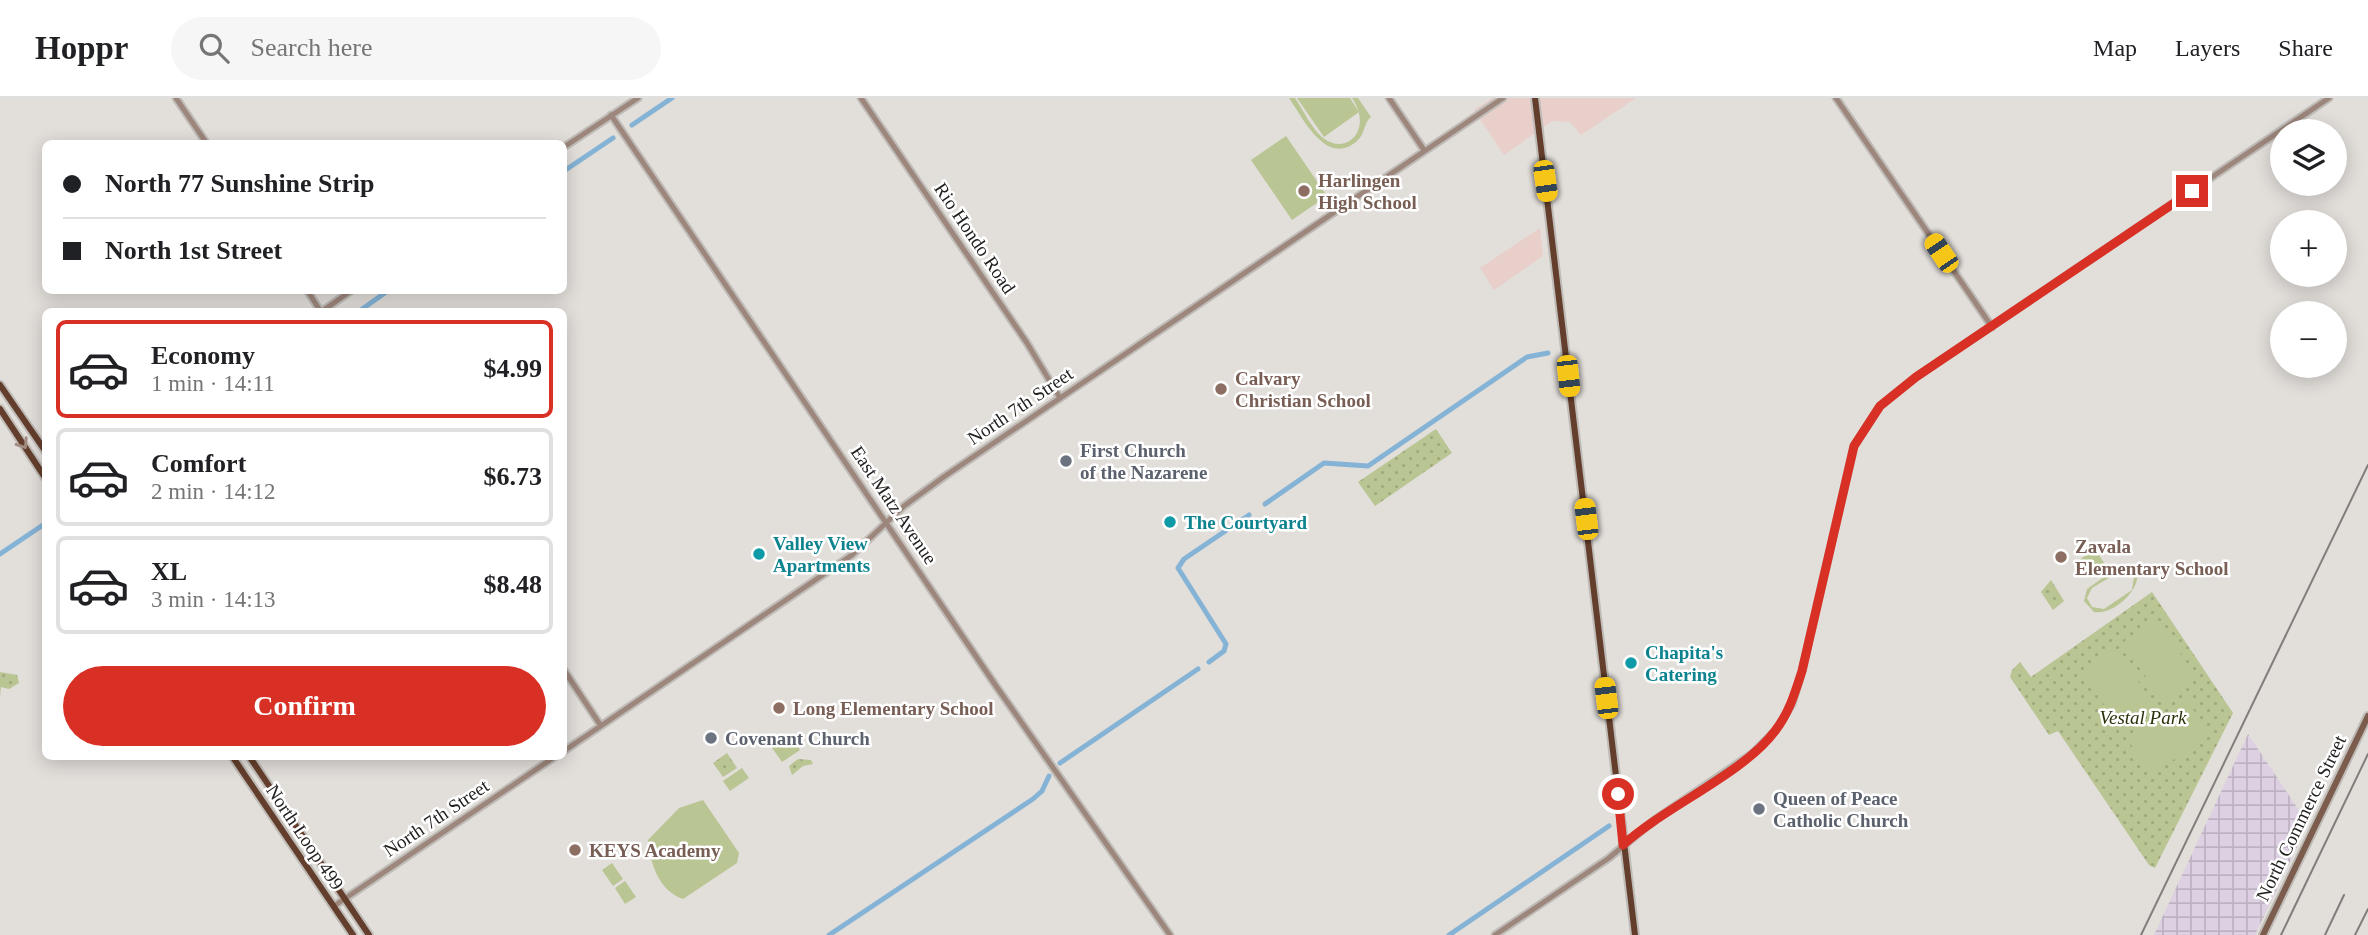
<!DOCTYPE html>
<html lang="en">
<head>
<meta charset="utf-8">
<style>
  body { margin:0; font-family:"Times New Roman",serif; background:#f6f6f6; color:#202124; height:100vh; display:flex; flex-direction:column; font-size:26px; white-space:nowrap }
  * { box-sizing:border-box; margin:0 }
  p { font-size:23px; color:#757577 }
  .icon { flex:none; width:38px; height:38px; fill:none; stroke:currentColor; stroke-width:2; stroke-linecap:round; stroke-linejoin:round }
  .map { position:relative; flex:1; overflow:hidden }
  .details { position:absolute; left:42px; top:210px; width:525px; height:452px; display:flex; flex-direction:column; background:#fff; border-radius:10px; box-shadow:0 4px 18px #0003 }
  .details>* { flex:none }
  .hud { position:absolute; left:42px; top:42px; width:525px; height:154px; border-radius:10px; box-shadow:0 4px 18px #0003; display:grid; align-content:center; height:154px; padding:0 21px; background:#fff }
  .tools { position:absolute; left:2270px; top:21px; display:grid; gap:14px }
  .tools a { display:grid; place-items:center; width:77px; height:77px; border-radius:50%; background:#fff; box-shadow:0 4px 18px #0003; font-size:35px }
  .end { position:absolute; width:32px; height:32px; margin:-16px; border:9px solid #d93025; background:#fff; box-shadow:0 0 0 4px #fff }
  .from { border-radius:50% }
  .car { position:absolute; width:21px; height:42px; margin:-21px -10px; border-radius:9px; box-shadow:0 0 5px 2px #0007; background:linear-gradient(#f5c518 24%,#345 0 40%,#f5c518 0 76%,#345 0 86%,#f5c518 0) }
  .hud b { display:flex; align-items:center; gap:24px; height:66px; font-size:26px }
  .hud b+b { border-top:2px solid #e0e0e0 }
  .hud i { width:18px; height:18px; background:#202124 }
  ul { padding:12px 0 0; list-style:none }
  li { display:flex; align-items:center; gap:21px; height:98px; margin:0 14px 10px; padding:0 7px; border:4px solid #e0e0e0; border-radius:10px }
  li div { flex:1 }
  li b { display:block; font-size:26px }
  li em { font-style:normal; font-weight:700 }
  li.selected { border-color:#d93025 }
  li>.icon { width:63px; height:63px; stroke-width:1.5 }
  .primary-button { display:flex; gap:14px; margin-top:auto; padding:14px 21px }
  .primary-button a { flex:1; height:80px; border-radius:42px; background:#d93025; color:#fff; font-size:28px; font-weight:700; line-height:80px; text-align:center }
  header { display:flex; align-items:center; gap:42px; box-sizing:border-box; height:98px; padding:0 35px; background:#fff; border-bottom:2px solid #e0e0e0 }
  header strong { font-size:33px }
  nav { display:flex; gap:38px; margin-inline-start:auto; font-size:24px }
  .search { width:490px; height:63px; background:#f6f6f6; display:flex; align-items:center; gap:18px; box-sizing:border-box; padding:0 24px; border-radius:38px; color:#757577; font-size:26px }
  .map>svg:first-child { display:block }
</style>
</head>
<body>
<header>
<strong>Hoppr</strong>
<div class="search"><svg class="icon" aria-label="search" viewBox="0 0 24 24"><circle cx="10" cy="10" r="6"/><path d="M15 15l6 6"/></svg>Search here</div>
<nav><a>Map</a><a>Layers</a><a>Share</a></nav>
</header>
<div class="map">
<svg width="2368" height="837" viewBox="0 0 2368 837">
  <defs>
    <pattern id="industrial-grid" width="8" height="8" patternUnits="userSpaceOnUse" patternTransform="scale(1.75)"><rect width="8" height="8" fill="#ddd0e3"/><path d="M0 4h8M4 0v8" fill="none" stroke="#bdb2c2"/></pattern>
    <pattern id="park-dots" width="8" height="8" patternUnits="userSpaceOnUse" patternTransform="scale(1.75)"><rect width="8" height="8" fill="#b9c593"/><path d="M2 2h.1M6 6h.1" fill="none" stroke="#9fa97e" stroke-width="1.8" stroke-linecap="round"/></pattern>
  </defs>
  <rect width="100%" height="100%" fill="#e2deda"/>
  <path fill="#e9cfca" d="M 1492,0 L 1636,0 L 1581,37 L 1570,24 L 1552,23 L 1504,57 L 1474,12 Z
    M 1540,130 L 1543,158 L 1494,192 L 1480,170 Z"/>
  <path fill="url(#industrial-grid)" d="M 2248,636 L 2308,726 L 2255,837 L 2154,837 Z"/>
  <path fill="url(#park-dots)" d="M 1436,331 L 1452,355 L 1375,408 L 1358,384 Z
    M 2051,482 L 2064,503 L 2053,512 L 2041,494 Z
    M 2152,494 L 2233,615 L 2155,770 L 2149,767 L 2058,633 L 2049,637 L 2010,579 L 2012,572 L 2020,564 L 2031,579 Z
    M 0,574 L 17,577 L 19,585 L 9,591 L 1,589 L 0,599 Z
    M 727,655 L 737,670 L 723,679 L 713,665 Z
    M 798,661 L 811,662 L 813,666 L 803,668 L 792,677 L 789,668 Z"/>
  <path fill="#b9c593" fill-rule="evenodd" d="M 1289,0 L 1295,0 C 1303,12 1312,31 1323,40 C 1348,59 1373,30 1352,0 L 1358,0 L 1371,19 C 1364,24 1365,35 1358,42 C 1327,71 1303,20 1289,0 Z
    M 1297,0 L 1350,0 L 1359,14 L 1324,39 Z
    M 1286,38 L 1327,98 L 1292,122 L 1251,62 Z
    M 2095,451 L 2106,468 L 2089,480 L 2078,463 Z
    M 2117,470 C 2161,462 2124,519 2094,514 L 2084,503 L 2087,491 ZM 2122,472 L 2134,479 L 2132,492 L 2104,511 L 2092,509 L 2087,500 L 2092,490 Z
    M 2157,521 L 2197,580 L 2163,603 L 2122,545 Z
    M 2115,549 L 2155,608 L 2121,632 L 2081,573 Z
    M 2187,602 L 2210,637 L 2151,677 L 2128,642 Z
    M 788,635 L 800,652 L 782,664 L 770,647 Z
    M 742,670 L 749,680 L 730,693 L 723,683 Z
    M 703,702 L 739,755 L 737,765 L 683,801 C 659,793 650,765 648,742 L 679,710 Z
    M 612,765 L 623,781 L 613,788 L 602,772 Z
    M 625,783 L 636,799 L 625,806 L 615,790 Z"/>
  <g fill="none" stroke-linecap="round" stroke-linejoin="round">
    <path stroke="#85b3d6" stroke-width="5" d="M 632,27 L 672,0
      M 564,73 L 613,40
      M 358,214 L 389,192
      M 1265,406 L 1324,365 L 1368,368 L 1527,259 L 1548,255
      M 0,456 L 46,425
      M 1209,564 L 1224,553 L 1226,546 L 1178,470 L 1184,461 L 1249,417
      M 1060,665 L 1198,571
      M 829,837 L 1033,701 L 1042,693 L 1049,678
      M 1449,837 L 1609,728"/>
    <g stroke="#bfbcb8" stroke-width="9">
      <path id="tertiary" d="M 176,0 L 207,46
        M 861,0 L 1027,245 L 1060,300
        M 1389,0 L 1424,52
        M 1836,0 L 1992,229
        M 611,17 L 996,588 L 1170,837
        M 564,49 L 638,0
        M 307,192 L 321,214
        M 321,214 L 352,192
        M 564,572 L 601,628
        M 564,653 L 852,457 L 904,408 L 945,378 L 1503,0
        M 334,808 L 556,658
        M 1495,837 L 1609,760 L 1653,723 L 1753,655 L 1776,632 L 1792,606 L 1802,573 L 1854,348 L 1880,308 L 1916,279 L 2329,0"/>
    </g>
    <g stroke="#bfbcb8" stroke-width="10">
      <path id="secondary" d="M 2263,837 L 2368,618"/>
    </g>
    <g stroke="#bfbcb8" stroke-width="10">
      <path id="primary" d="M 1535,0 L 1635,837
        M 0,287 L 46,354
        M 0,311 L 46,381
        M 232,658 L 353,837
        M 249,658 L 369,837"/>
    </g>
    <use href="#tertiary" stroke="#9d867c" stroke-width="5"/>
    <use href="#secondary" stroke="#7c5c4d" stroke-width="6"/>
    <use href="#primary" stroke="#643e2c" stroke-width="6"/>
    <path stroke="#817e7b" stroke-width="2" d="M 2141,837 L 2368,367
      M 2281,837 L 2368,656
      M 2325,837 L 2344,797
      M 2355,837 L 2368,811"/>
  </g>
  <defs><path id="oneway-chevron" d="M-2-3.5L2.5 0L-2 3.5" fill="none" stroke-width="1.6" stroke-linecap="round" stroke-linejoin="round" transform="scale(1.75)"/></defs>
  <use stroke="#a28b80" href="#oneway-chevron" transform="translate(23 346) rotate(57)"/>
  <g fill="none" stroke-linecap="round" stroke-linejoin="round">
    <path stroke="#d93025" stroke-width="9" d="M 1618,696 L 1623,747 C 1666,708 1743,676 1775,633 C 1789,615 1795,595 1802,573 L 1854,348 L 1880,308 L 1916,279 L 2192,93"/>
  </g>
  <g fill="#8d6e63" stroke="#fff" stroke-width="2.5">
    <circle cx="1304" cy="93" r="7"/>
    <circle cx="1221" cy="291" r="7"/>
    <circle cx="2061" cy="459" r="7"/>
    <circle cx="779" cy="610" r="7"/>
    <circle cx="575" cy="752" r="7"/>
  </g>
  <g fill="#6b7280" stroke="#fff" stroke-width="2.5">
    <circle cx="1066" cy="363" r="7"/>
    <circle cx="711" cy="640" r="7"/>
    <circle cx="1759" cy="711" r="7"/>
  </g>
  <g fill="#0f9aa8" stroke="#fff" stroke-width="2.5">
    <circle cx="1170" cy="424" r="7"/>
    <circle cx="759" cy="456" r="7"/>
    <circle cx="1631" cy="565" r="7"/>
  </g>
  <g text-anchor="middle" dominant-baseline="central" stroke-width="5" stroke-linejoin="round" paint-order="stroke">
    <g font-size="19" font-weight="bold" fill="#785e54" stroke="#fff" text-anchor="start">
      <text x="1318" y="82">Harlingen<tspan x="1318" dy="22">High School</tspan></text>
      <text x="1235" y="280">Calvary<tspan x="1235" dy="22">Christian School</tspan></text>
      <text x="2075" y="448">Zavala<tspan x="2075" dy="22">Elementary School</tspan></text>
      <text x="793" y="610">Long Elementary School</text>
      <text x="589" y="752">KEYS Academy</text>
    </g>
    <g font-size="19" fill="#201f1d" stroke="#fff">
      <text transform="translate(975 140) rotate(56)">Rio Hondo Road</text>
      <text transform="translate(1020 308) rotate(-34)">North 7th Street</text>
      <text transform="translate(894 407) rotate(56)">East Matz Avenue</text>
      <text transform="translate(436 720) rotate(-34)">North 7th Street</text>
      <text transform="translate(2301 720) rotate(-64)">North Commerce Street</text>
      <text transform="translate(305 739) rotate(56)">North Loop 499</text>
    </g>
    <g font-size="19" font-weight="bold" fill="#5b616d" stroke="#fff" text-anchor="start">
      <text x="1080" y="352">First Church<tspan x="1080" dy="22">of the Nazarene</tspan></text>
      <text x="725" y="640">Covenant Church</text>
      <text x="1773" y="700">Queen of Peace<tspan x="1773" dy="22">Catholic Church</tspan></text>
    </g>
    <g font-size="19" font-weight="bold" fill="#0d838f" stroke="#fff" text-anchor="start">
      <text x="1184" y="424">The Courtyard</text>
      <text x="773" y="445">Valley View<tspan x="773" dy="22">Apartments</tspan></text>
      <text x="1645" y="554">Chapita's<tspan x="1645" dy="22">Catering</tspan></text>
    </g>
    <g font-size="19" font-style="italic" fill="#2a3109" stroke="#fff">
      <text x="2143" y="619">Vestal Park</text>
    </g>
  </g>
</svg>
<div class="tools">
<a><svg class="icon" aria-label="layers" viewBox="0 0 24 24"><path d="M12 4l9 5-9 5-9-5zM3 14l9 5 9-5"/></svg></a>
<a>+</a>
<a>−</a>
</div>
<i class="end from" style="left:1618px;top:696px"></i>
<i class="end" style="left:2192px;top:93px"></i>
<i class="car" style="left:1545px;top:83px;rotate:172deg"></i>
<i class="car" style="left:1941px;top:155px;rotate:326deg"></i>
<i class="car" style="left:1568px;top:278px;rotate:174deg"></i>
<i class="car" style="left:1586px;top:421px;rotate:353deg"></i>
<i class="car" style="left:1606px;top:600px;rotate:353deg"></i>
<div class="hud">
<b><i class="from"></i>North 77 Sunshine Strip</b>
<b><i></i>North 1st Street</b>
</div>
<section class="details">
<ul>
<li class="selected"><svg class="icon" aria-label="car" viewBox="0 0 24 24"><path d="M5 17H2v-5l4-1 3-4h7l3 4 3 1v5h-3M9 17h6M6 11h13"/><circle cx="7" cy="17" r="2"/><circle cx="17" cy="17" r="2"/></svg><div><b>Economy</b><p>1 min · 14:11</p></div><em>$4.99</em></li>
<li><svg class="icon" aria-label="car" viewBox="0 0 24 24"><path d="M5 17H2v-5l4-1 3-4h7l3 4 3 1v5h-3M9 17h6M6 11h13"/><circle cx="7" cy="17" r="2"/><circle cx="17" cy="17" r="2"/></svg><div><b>Comfort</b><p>2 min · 14:12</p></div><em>$6.73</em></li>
<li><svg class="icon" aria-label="car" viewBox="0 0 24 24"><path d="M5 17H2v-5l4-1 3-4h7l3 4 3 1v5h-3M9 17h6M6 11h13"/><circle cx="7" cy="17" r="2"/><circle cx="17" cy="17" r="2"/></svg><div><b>XL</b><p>3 min · 14:13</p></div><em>$8.48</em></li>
</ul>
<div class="primary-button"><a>Confirm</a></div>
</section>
</div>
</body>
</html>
